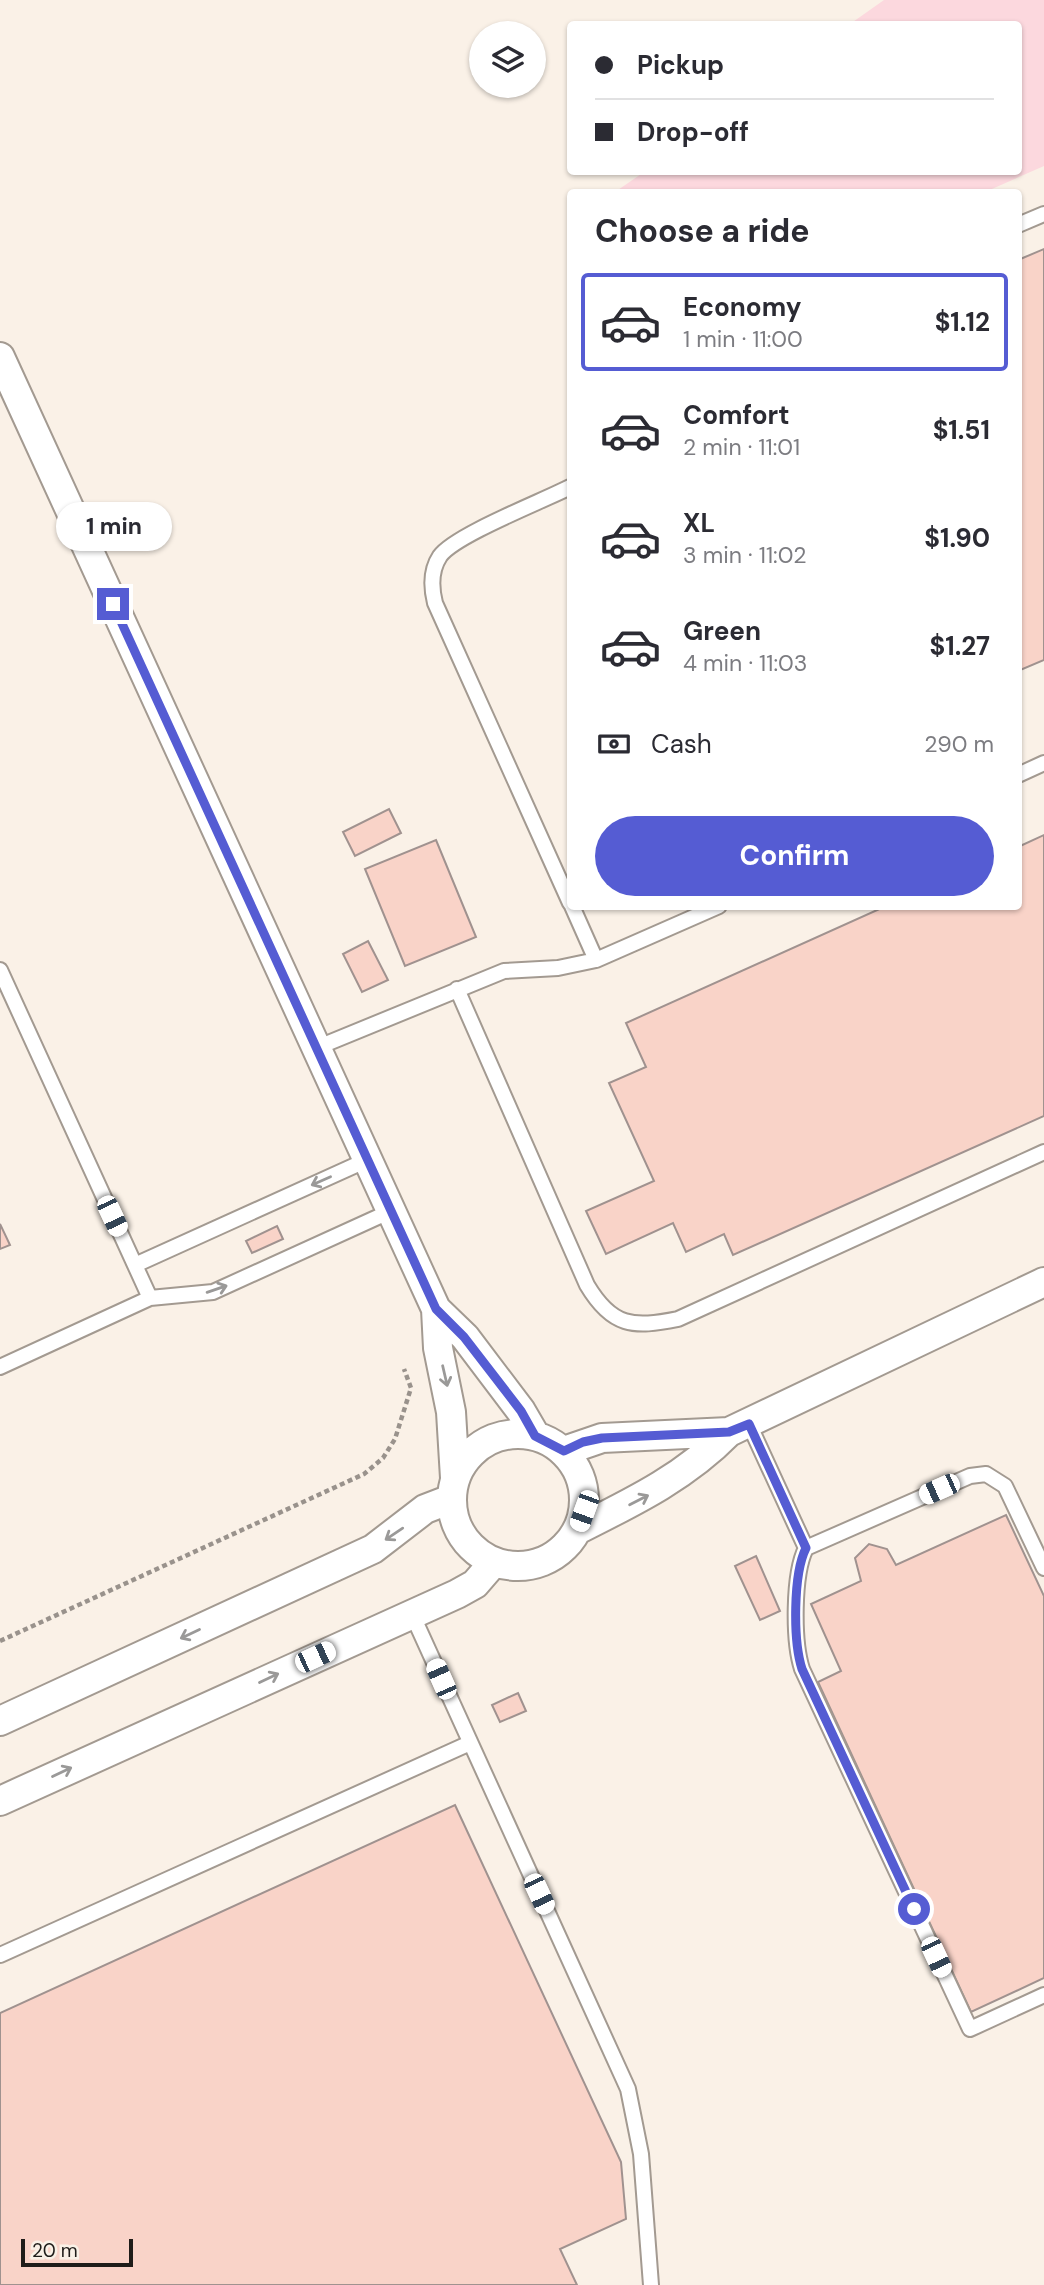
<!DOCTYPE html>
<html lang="en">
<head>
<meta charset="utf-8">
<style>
  body { margin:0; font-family:"DM Sans",sans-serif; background:#f7f7f7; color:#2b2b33; height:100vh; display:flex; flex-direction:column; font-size:26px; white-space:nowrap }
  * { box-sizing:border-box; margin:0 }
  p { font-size:23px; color:#7c7c81 }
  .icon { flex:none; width:38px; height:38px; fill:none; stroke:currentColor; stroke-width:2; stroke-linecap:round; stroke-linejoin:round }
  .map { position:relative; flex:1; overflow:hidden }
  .details { position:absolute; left:567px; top:189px; width:455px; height:721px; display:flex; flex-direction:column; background:#fff; border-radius:7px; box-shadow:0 2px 5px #0004 }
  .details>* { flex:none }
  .top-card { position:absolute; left:567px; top:21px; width:455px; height:154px; border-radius:7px; box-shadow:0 2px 5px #0004; display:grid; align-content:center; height:154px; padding:0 28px; background:#fff }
  .tools { position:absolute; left:469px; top:21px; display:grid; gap:14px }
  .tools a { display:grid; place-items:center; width:77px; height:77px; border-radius:50%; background:#fff; box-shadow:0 2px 5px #0004; font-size:35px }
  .scale { position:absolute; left:21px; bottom:18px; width:112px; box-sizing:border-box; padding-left:7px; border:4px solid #1f1c19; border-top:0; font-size:19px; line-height:24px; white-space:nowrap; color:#1f1c19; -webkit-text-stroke:5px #faf1e7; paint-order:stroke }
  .end { position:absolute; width:32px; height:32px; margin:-16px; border:9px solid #555cd3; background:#fff; box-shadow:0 0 0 4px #fff }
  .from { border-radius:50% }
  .bubble { position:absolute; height:49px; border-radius:24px; background:#fff; box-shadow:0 2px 5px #0004; font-size:23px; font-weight:700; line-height:49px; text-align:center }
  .car { position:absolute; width:21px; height:42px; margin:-21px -10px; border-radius:9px; box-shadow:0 0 5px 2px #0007; background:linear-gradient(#fff 24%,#345 0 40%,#fff 0 76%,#345 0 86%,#fff 0) }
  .top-card b { display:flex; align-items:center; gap:24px; height:66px; font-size:26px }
  .top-card b+b { border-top:2px solid #e1e1e2 }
  .top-card i { width:18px; height:18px; background:#2b2b33 }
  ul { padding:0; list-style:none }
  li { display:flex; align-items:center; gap:21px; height:98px; margin:0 14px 10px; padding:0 14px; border:4px solid transparent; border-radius:7px }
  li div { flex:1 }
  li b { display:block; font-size:26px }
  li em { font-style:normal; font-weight:700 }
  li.current { border-color:#555cd3 }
  li>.icon { width:63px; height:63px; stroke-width:1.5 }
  h2 { padding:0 28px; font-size:32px; line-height:84px }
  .pay { display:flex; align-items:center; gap:18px; height:77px; padding:0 28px; font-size:26px }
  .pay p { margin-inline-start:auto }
  .action { display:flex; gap:14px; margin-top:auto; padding:14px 28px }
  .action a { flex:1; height:80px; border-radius:42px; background:#555cd3; color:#fff; font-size:28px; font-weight:700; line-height:80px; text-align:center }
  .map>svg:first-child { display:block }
</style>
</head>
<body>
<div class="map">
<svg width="1044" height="2285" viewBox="0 0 1044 2285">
  <rect width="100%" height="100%" fill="#faf1e7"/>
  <path fill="#fcd8de" d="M 884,0 L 1044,0 L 1044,166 L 985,192 L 615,192 L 644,172 L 1018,172 L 1018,24 L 850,24 Z"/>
  <path fill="#f9d3c8" stroke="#a0928f" stroke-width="2" d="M 1044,249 L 1044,660 L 1018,671 L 1018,260 Z
    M 389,809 L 401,833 L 355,856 L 343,832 Z
    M 1044,835 L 1044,1116 L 733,1255 L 724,1234 L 686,1252 L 673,1223 L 606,1254 L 586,1211 L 654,1181 L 609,1083 L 646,1067 L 626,1023 L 886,906 L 1018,906 L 1018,847 Z
    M 436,840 L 476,937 L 405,966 L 365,869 Z
    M 368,941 L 388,980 L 362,992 L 343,954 Z
    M 0,1224 L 10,1245 L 0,1249 Z
    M 277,1226 L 283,1239 L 252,1253 L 246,1241 Z
    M 1006,1515 L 1044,1596 L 1044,1978 L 971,2012 L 818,1682 L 841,1671 L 811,1604 L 861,1581 L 855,1558 L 869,1544 L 887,1549 L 896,1565 Z
    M 756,1556 L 780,1611 L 760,1620 L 735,1566 Z
    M 518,1693 L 526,1711 L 500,1722 L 492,1705 Z
    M 455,1805 L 621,2162 L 626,2219 L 560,2249 L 577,2285 L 0,2285 L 0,2013 Z"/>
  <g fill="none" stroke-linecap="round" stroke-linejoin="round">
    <g stroke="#a39a91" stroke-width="18">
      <path id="lane" d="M 1018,225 L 1044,214
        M 570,487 C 543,501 455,535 440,556 C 430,571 431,587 435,603 L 570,903
        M 1018,775 L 1044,763
        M 572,906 L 596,960
        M 0,970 L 150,1298 L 0,1367
        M 457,989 L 587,1285 C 612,1327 633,1328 678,1319 L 1044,1152
        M 316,1048 L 504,971 L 558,968 L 596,960 L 719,906
        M 135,1265 L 367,1160
        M 150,1298 L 213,1292 L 391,1211
        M 749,1424 L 806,1548
        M 1044,1568 L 1005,1486 L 986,1474 L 970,1476 L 806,1548 C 793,1574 793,1641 802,1669 L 970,2029 L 1044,1995
        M 412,1614 L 628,2089 L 641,2154 L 651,2285
        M 0,1955 L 470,1743"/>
    </g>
    <g stroke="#a39a91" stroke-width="32">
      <path id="street" d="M 0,357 L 436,1309 L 465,1337 L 521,1411 L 535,1435
        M 436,1309 L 438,1348 L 451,1412 L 455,1478
        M452 1500a66 66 0 1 1 132 0a66 66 0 1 1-132 0Z
        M 564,1451 L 602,1438 L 729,1432 L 1044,1282
        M 577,1530 C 633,1502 685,1477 729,1432
        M 0,1721 L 373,1549 L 425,1509 L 451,1499
        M 0,1801 L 457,1594 L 475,1584 L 494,1562"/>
    </g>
    <path stroke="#99928c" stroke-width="4.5" stroke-dasharray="5 3.5" stroke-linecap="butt" d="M 0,1641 L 364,1474 L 383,1458 L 395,1439 L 411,1388 L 404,1369"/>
    <use href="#lane" stroke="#fff" stroke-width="14"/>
    <use href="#street" stroke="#fff" stroke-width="28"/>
  </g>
  <defs><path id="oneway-shaft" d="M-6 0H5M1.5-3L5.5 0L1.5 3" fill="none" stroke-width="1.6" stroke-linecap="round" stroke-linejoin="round" transform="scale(1.75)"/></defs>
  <g stroke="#9a9998">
    <use href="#oneway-shaft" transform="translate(321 1181) rotate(156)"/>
    <use href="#oneway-shaft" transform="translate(217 1289) rotate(-19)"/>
    <use href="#oneway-shaft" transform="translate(445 1376) rotate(77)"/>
    <use href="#oneway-shaft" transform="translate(639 1500) rotate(-27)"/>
    <use href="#oneway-shaft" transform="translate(394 1534) rotate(146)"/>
    <use href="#oneway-shaft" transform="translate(190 1634) rotate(155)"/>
    <use href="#oneway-shaft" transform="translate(269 1678) rotate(-25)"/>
    <use href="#oneway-shaft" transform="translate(62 1772) rotate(-25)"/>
  </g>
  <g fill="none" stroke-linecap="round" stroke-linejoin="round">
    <path stroke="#555cd3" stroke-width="9" d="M 113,604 L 436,1309 L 464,1337 L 521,1411 L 535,1436 L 564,1451 L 583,1442 L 602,1438 L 729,1432 L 749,1424 L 806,1548 C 793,1574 793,1641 802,1669 L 914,1909"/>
  </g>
</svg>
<div class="tools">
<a><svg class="icon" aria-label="layers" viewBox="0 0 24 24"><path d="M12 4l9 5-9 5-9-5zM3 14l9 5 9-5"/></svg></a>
</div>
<div class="scale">20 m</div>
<i class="end from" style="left:914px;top:1909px"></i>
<i class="end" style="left:113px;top:604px"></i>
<div class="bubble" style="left:56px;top:502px;width:116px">1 min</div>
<i class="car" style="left:112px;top:1216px;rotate:155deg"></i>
<i class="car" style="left:939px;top:1489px;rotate:246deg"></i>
<i class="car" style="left:584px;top:1511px;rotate:200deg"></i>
<i class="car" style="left:315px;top:1657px;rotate:65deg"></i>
<i class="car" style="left:441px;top:1679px;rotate:336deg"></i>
<i class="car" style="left:539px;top:1894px;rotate:155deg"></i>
<i class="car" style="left:936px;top:1957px;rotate:155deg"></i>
<div class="top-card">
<b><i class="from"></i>Pickup</b>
<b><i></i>Drop-off</b>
</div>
<section class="details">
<h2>Choose a ride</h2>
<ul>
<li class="current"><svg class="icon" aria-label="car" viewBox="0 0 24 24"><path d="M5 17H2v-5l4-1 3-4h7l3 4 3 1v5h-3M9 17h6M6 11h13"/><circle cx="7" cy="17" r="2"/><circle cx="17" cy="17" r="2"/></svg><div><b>Economy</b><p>1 min · 11:00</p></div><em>$1.12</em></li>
<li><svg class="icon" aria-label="car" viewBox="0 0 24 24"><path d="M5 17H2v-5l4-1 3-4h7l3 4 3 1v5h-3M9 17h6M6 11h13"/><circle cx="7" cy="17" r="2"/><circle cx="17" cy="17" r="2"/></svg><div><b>Comfort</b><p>2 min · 11:01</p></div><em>$1.51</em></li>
<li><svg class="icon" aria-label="car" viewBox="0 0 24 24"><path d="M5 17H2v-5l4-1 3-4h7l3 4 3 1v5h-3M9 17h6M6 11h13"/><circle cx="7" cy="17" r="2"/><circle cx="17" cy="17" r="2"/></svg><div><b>XL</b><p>3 min · 11:02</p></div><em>$1.90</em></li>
<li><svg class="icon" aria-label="car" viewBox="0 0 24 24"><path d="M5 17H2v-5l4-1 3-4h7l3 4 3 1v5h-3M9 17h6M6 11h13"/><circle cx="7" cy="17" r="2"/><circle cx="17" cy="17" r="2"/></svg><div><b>Green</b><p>4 min · 11:03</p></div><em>$1.27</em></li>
</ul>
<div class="pay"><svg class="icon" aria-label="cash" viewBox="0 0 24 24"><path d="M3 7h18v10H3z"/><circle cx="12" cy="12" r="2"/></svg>Cash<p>290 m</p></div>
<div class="action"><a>Confirm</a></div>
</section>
</div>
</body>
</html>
